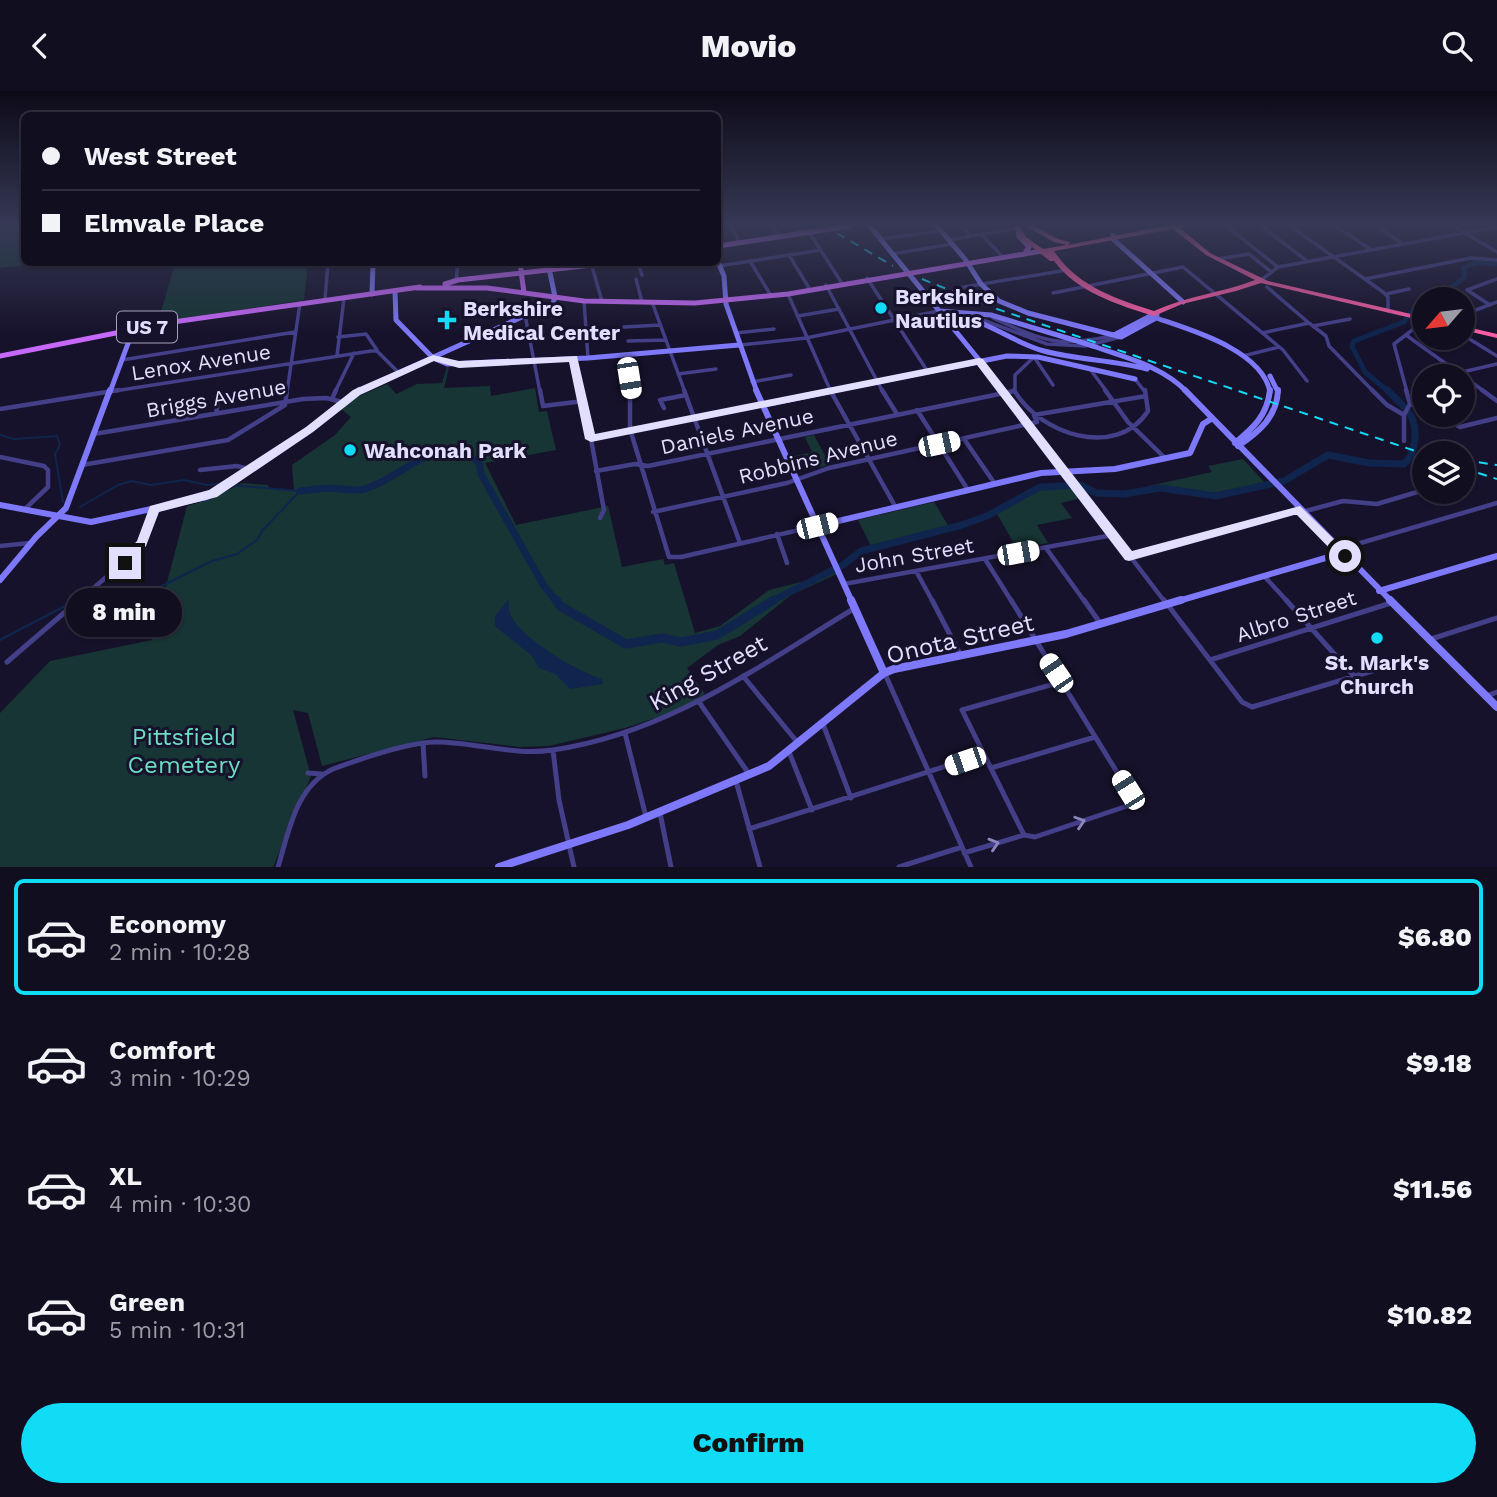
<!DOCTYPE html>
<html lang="en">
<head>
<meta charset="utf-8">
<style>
  body { margin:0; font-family:"Work Sans",sans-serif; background:#1e1c2d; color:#f1f3f6; height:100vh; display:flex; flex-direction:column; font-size:26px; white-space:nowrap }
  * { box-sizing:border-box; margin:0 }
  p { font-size:23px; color:#9c9ca5 }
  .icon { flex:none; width:38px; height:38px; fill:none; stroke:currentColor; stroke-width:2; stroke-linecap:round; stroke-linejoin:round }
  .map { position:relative; height:776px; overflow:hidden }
  .drawer { display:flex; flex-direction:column; background:#110e20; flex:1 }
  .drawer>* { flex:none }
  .top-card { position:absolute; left:21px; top:21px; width:700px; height:154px; border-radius:10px; box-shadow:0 2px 5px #0004,0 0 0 2px #302e3e; display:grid; align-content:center; height:154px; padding:0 21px; background:#110e20 }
  .needle { width:46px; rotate:242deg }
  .controls { position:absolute; left:1412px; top:196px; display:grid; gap:14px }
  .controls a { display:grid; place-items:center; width:63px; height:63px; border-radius:50%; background:#110e20; box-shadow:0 2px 5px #0004,0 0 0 2px #302e3e; font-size:35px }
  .end { position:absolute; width:32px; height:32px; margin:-16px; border:9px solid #e2defe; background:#111; box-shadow:0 0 0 4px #111 }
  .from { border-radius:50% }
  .bubble { position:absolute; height:49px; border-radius:24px; background:#110e20; box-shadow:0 2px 5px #0004,0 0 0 2px #302e3e; font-size:23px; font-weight:800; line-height:49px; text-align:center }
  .car { position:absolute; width:21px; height:42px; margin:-21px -10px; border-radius:9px; box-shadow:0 0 5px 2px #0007; background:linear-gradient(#fff 24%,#345 0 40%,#fff 0 76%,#345 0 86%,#fff 0) }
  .top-card b { display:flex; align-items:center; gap:24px; height:66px; font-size:26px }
  .top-card b+b { border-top:2px solid #302e3e }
  .top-card i { width:18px; height:18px; background:#f1f3f6 }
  ul { padding:12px 0 0; list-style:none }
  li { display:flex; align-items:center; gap:21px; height:116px; margin:0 14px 10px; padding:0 7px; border:4px solid transparent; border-radius:10px }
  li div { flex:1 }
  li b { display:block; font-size:26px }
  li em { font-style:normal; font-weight:800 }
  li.current { border-color:#11dcf6 }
  li>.icon { width:63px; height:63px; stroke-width:1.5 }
  .button { display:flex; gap:14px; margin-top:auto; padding:14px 21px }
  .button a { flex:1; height:80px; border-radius:42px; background:#11dcf6; color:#111; font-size:28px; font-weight:800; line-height:80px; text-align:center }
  header { display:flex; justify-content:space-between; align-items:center; height:91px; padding:0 21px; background:#110e20; font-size:32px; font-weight:800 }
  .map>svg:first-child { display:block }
</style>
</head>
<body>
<header><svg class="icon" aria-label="back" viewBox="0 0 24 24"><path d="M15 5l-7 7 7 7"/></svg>Movio<svg class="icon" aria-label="search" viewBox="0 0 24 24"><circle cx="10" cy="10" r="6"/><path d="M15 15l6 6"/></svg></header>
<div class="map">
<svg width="1497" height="776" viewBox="0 0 1497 776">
  <rect width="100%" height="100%" fill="#17122b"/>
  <path fill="#163534" d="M 0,134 L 24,134 L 24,172 L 41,172 L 0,177 Z
    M 175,172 L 308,172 L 304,209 L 158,231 Z
    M 447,276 L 449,276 L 444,297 L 490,295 L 491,305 L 535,297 L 539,321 L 547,320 L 556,359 L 485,372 L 516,434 L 608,415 L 622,476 L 663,468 L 665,474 L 674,472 L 695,542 L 720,535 L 769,499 L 805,490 L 833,475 L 837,483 L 791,504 L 740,545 L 718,554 L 687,577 L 705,603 L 680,619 L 625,637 L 549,655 L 520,656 L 434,646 L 322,675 L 308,622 L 293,619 L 311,685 L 273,776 L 0,776 L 0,622 L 50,570 L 152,549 L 187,415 L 211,408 L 242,392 L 268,394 L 269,398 L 294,399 L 292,374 L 335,344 L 351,326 L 341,318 L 355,307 L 387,293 L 396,303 L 417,293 L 442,292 Z
    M 814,344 L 830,374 L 798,381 L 791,366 L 812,361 L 805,346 Z
    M 1243,368 L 1266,393 L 1205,403 L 1149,395 L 1212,381 L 1208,375 Z
    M 1071,394 L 1081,407 L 1061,412 L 1072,427 L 1037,434 L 1048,452 L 1017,458 L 997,423 L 1038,399 Z
    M 934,411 L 949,436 L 871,455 L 858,429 Z"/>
  <path fill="#0f254d" d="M 509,508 C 509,514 508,519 511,525 C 525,550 575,579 602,588 L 603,593 L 570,598 L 555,583 L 539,577 L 532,565 L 495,535 L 495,525 Z"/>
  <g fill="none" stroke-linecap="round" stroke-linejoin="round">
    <path stroke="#0f254d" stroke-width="2" d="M 0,344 L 14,348 L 57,345 L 60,354 L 55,363 L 63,411
      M 231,394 L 299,400
      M 80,416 L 118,394 L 132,390 L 151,394 L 184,389 L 207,394 L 223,392
      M 82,509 L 144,504 L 212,470 L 237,463 L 257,449 L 262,440 L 300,400"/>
    <path stroke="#0f254d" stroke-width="2.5" d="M 0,549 L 73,511"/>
    <path stroke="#0f254d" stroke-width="5" d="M 1436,208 L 1465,186 L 1464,177 L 1477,171 L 1497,173
      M 1389,301 L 1365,281 L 1352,255 L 1354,250 L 1404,231 L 1415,216 L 1424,214"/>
    <path stroke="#0f254d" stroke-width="7" d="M 300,400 C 311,399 322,397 333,397 C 344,398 354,401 365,398 C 407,385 433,341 479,371 L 481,383 L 544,495 L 557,511
      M 770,511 L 843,474 L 861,460 L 962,434 L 987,425 L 1040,396 L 1080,394 L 1096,402 L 1124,403 L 1160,397 L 1216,405 L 1284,390 L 1328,364 L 1369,372 L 1404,373 C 1416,363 1418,339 1411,325 C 1406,316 1394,306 1387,299"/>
    <path stroke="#0f254d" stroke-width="9" d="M 556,509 L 560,515 L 626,553 L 662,547 L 681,551 L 717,544 L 774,509"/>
    <path stroke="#433f88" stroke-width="3.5" d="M 730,134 L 740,152
      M 772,134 L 779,145
      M 961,134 L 970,144
      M 1225,134 L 1278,176
      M 1260,134 L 1307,170
      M 1289,134 L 1383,201 L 1388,206 L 1388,220
      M 1334,134 L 1370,158
      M 1375,134 L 1403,153
      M 1451,134 L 1497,161
      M 809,141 L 843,194
      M 981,143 L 1001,164
      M 880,148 L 941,140
      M 949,149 L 1018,137
      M 891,163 L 953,153
      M 789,164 L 809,197
      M 1217,168 L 1249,163 L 1271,181
      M 750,170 L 770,203
      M 591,172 L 602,210
      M 638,172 L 642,184
      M 397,173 L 408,172
      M 719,175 L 821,159
      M 867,187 L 928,281
      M 636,188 L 642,211
      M 1365,188 L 1471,167 L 1497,169
      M 456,190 L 458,172
      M 1260,190 L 1278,176 L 1497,136
      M 826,194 L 883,301
      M 1267,196 L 1309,232
      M 958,197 L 1067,179
      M 1053,202 L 1183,176 L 1283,259 L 1307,290
      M 788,203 L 831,301
      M 1386,203 L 1409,198
      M 325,208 L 328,172
      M 584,210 L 588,267
      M 652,211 L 685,301
      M 1490,214 L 1467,199 L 1497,188
      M 525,224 L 540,301
      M 1463,224 L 1497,211
      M 798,225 L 839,218
      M 972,225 L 1047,253 L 1085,255 L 1121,246
      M 993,227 C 1042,249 1056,257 1111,245
      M 899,229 L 942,224
      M 1313,235 L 1350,228
      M 624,236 L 660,234
      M 736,242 L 774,238
      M 1262,242 L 1309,232 L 1326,245 L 1329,255 L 1374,301
      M 1406,244 L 1485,301
      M 1463,244 L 1497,265
      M 338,246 L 366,243 L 377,259
      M 628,250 L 666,249
      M 740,254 L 806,247 L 939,220
      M 627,264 L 631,301
      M 337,265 L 344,207
      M 1243,265 L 1279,256
      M 574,267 L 582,301
      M 122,269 L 295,241
      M 980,270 L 1004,301
      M 1090,278 L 1107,301
      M 1458,282 L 1497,273
      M 678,283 L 716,278
      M 1135,288 L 1145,301
      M 752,291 L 791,284
      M 108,301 L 371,260 L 377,260 L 399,282
      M 287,301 L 300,212
      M 335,301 L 354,262
      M 1008,301 L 1014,300
      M 1015,301 L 1015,284 L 1034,266 L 1053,294
      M 1407,301 L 1394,253 L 1424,230"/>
    <path stroke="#433f88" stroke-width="4.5" d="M 540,299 L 543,315 L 584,310
      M 582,299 L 604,419 L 600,427
      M 630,299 L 630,338 L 669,466 L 681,466 L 817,435
      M 684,299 L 740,452
      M 830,299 L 895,415
      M 882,299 L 897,323
      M 1003,299 L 1165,511
      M 1014,299 C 1039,343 1116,369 1148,320 L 1145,299
      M 1105,299 L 1128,331 L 1165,367
      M 1372,299 L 1387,314 L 1404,324
      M 1482,299 L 1497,310
      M 332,308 L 336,299
      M 1410,313 L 1424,318
      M 664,317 L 660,309 L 686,304
      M 0,318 L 119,299
      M 917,319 L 968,399
      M 216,322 L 219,306
      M 1440,324 L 1460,336 L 1497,327
      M 94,343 L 303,308 L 326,307 L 342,311
      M 591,347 L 762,314
      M 964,348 L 995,393
      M 1404,350 L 1404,324 L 1410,313 L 1406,299
      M 0,366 L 44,375 L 48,379 L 48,396 L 25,418
      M 82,374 L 228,349 L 285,314 L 287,299
      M 200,379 L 237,375 L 248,378
      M 596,380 L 635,373 L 648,375 L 1014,300
      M 1463,387 L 1466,386
      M 653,421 L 787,392 L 829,377 L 1037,331 L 1034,324 L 1146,305
      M 777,443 L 787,472
      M 0,455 L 30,452
      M 1046,457 L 1085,511
      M 1340,458 L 1497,412
      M 1129,465 L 1294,420 L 1306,420 L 1343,410 L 1377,413 L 1424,399
      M 985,468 L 1012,511
      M 916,480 L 933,511
      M 1264,485 L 1288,511
      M 844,493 L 1113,444
      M 77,511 L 137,460 L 154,418"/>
    <path stroke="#433f88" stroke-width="5" d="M 932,509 L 960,563
      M 1011,509 L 1136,712 L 1035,746 L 1024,744
      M 1084,509 L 1100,532
      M 1164,509 L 1242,611 L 1252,616 L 1379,578
      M 1286,509 L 1354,585
      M 1431,548 L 1497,527
      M 1210,569 L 1391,512
      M 7,571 L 79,509
      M 885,583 L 971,776
      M 743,585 L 798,652
      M 1486,605 L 1497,601
      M 699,611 L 749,683
      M 823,633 L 851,707
      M 625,642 L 646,726
      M 423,652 L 425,685
      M 553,659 L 559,709 L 574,776
      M 789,661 L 812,719
      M 991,677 L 1095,646
      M 308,682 L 322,683
      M 736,690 L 760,776
      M 660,722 L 671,776
      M 749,738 L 984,663
      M 1024,744 L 962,619 L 1061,591
      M 964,762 L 1024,744
      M 278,776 C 289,740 296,695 333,678 C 360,668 408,651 436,651 C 476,651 512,665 553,659 C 666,643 759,575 855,517
      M 899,776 L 962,756"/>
    <path stroke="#7e78fa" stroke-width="5" d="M 869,134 L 980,270
      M 936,134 L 965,168 L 981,193 L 999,210 L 1028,222 L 1121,246 L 1156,227 C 1191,239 1262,259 1270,301
      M 1113,144 L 1113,148 L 1183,211
      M 718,171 L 724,185 L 726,213 L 757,301
      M 395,200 L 396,229 L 433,267 L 447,273 L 588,267 L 739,254
      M 372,203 L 373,172
      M 939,220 L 991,224 L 1074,249
      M 942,224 C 982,223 1007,250 1044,260 C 1078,269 1113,269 1147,278
      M 1114,244 L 1154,223 L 1157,224
      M 1093,255 C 1126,267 1162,275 1187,301
      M 1270,285 L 1278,301
      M 110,301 L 133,239
      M 356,301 L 553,212 L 555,206 L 548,172
      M 826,301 L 1007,265 L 1038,266 L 1135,288"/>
    <path stroke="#7e78fa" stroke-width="6" d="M 756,299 L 852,511
      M 1185,299 L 1392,511
      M 762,314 L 835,299
      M 1235,352 C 1254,336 1267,325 1270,299
      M 1238,355 C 1259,341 1277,326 1278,299
      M 0,414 L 91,431 L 207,406 L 309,339 L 359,299
      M 817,435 L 1041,382 L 1115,378 L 1190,362 L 1203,333 L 1211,328
      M 0,489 L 36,446 L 66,417 L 110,299
      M 1379,500 L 1497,465
      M 1175,511 L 1329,466 L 1338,459"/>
    <path stroke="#7e78fa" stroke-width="8" d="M 851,509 L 884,582
      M 1390,509 L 1497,616
      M 499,776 L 628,734 L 769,675 L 884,582 L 894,578 L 1066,543 L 1181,509"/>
    <path stroke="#c669fa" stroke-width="5" d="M 837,137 L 851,134
      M 1018,137 L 1019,145 L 1029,156 L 1026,160
      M 718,155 L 824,139
      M 520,172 L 524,202
      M 445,193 L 458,189 L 610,172
      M 417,197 L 487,197 L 584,210 L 695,212 L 788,203 L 1042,160
      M 0,265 L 166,232 L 420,196"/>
    <path fill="#f95da5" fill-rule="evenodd" d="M 1013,134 L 1019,134 L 1026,146 L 1043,158 L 1067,154 L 1054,151 L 1024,134 L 1032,134 L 1058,148 L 1069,151 L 1070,152 L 1068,154 L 1169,134 L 1189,134 L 1180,137 L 1210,162 L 1268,190 L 1424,226 L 1424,230 L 1261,192 L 1236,200 L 1182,213 L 1154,225 C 1118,214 1077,201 1054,170 L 1050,170 L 1022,148 ZM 1173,138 L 1206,164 L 1255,189 C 1222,202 1186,205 1154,220 C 1116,208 1077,195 1054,160 Z
      M 1463,235 L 1497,243 L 1497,247 L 1463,239 Z"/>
    <path stroke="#11dcf6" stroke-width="2" stroke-dasharray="9 7" stroke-linecap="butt" d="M 823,134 L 893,175
      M 922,188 L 994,217 L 1424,363
      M 1463,369 L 1497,374
      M 1463,377 L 1497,388"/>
    <path stroke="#7e78fa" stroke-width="5" d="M 1074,249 L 1093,255"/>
    <path stroke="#c669fa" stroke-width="5" d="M 824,139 L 837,137"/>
  </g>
  <defs><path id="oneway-chevron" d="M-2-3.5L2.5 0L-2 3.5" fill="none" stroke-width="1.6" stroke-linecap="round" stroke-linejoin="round" transform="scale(1.75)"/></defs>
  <g stroke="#8b87bd">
    <use href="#oneway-chevron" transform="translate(1080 731) rotate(-18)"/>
    <use href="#oneway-chevron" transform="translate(994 753) rotate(-17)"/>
  </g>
  <linearGradient id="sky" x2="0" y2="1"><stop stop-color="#0d0a18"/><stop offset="0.55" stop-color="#363955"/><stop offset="1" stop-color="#363955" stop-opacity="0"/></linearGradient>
  <rect width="1497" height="243" fill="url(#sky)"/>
  <path fill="#e2defe" d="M 433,264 L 459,270 L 577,265 L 595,343 L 979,267 L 983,268 L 1132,460 L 1300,415 L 1351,465 L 1349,468 L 1340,468 L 1297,424 L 1294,424 L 1129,470 L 1125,469 L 977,274 L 591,351 L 585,348 L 569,271 L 459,277 L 434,270 L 360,304 L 313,341 L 217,406 L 159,421 L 146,455 L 129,475 L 120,475 L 120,468 L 137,450 L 150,415 L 209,399 L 306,336 L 353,299 Z"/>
  <g fill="#11dcf6" stroke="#17122b" stroke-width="2.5">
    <circle cx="881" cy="217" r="7"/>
    <path d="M443.5 218.5h7v7h7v7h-7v7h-7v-7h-7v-7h7z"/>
    <circle cx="350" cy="359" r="7"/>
    <circle cx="1377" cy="547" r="7"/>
  </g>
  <g text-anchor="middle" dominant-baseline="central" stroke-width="6" stroke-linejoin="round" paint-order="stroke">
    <rect fill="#17122b" stroke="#a5a1bf" stroke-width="2" x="117" y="220.5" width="60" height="31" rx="5"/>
    <g font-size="19" font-weight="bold" fill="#e2defe">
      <text x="147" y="236">US 7</text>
    </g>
    <g font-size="21" font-weight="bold" fill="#e2defe" stroke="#17122b" text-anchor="start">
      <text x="895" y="205">Berkshire<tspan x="895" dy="24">Nautilus</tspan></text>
      <text x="463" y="217">Berkshire<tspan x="463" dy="24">Medical Center</tspan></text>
      <text x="364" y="359">Wahconah Park</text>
      <text x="1377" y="571" text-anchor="middle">St. Mark's<tspan x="1377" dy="24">Church</tspan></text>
    </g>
    <g font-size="21" fill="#e2defe" stroke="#17122b">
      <text transform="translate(201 271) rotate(-9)">Lenox Avenue</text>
      <text transform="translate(216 307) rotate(-10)">Briggs Avenue</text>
      <text transform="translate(737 340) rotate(-12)">Daniels Avenue</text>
      <text transform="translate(818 366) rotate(-14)">Robbins Avenue</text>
      <text transform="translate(914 464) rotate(-10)">John Street</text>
      <text transform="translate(1296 525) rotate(-18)">Albro Street</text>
    </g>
    <g font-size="24" fill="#e2defe" stroke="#17122b">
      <text transform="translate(960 548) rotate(-13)">Onota Street</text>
      <text transform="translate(708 582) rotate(-29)">King Street</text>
    </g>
    <g font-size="24" fill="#6addc2" stroke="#17122b">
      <text x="184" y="646">Pittsfield<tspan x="184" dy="28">Cemetery</tspan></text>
    </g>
  </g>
</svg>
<div class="controls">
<a><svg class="needle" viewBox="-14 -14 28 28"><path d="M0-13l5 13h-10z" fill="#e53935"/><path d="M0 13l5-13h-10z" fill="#9c9ca5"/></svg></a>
<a><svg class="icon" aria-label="locate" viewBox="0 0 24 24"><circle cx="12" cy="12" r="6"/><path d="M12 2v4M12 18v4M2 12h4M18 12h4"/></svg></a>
<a><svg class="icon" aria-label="layers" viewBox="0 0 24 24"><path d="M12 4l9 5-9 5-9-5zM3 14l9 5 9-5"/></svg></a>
</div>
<i class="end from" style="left:1345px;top:465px"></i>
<i class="end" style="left:125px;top:472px"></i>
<div class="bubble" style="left:66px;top:497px;width:116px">8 min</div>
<i class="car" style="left:629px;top:287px;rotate:171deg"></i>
<i class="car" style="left:939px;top:353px;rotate:78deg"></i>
<i class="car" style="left:817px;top:435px;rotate:76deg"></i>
<i class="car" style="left:1018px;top:462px;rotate:80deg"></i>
<i class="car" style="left:1056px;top:582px;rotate:326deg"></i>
<i class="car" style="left:965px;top:670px;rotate:251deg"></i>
<i class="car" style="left:1128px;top:699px;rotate:328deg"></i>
<div class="top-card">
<b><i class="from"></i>West Street</b>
<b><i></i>Elmvale Place</b>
</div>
</div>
<section class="drawer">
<ul>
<li class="current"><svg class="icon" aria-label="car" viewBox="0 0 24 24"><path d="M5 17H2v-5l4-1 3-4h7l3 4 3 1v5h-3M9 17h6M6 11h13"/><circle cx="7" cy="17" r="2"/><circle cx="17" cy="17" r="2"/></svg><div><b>Economy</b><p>2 min · 10:28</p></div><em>$6.80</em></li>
<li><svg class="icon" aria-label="car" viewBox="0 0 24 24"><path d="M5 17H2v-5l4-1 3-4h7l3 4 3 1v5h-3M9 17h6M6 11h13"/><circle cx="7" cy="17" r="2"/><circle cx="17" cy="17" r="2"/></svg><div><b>Comfort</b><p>3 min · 10:29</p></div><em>$9.18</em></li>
<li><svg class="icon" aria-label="car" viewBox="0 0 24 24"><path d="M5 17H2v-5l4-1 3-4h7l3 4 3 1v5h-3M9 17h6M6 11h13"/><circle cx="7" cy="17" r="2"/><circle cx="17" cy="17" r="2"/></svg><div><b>XL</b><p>4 min · 10:30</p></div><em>$11.56</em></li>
<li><svg class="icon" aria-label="car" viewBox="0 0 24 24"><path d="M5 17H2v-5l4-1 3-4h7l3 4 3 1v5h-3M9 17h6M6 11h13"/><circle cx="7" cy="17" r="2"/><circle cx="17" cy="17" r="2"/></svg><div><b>Green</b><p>5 min · 10:31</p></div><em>$10.82</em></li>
</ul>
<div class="button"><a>Confirm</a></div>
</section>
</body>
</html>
